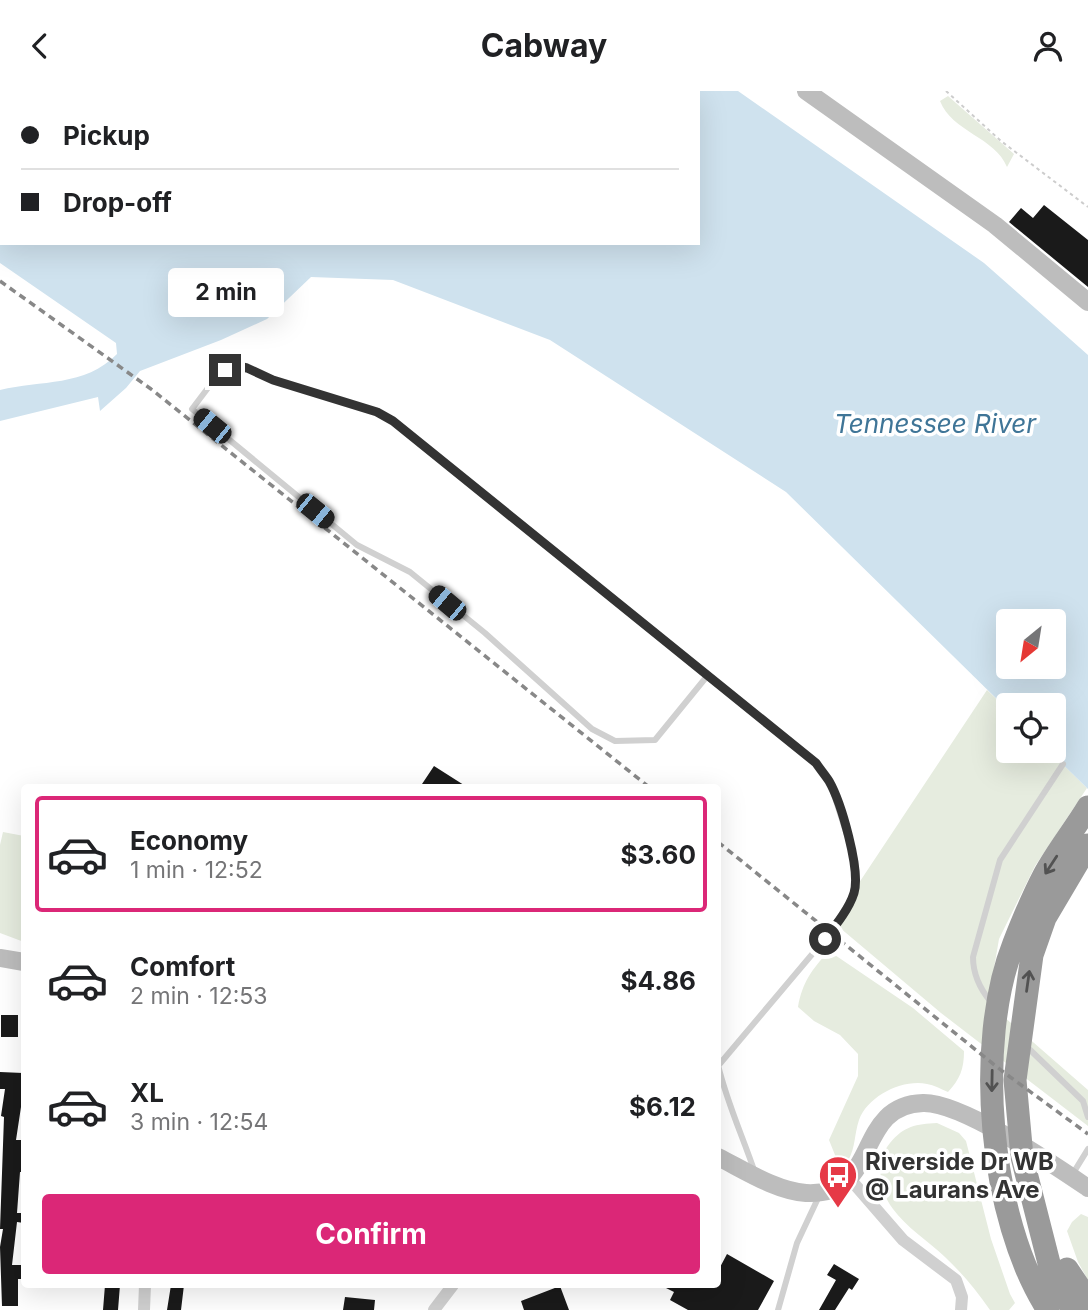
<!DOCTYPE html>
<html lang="en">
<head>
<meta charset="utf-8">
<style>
  body { margin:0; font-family:Inter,sans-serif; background:#f2f2f2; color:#202124; height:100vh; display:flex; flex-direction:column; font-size:26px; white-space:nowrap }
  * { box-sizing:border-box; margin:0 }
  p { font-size:23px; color:#757577 }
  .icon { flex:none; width:38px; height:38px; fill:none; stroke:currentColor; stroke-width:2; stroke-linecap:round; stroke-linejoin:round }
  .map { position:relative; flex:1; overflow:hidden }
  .sheet { position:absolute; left:21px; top:693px; width:700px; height:504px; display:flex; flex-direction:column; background:#fff; border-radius:7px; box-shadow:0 7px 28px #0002 }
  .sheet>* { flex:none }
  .guide { position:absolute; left:0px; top:0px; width:700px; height:154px; box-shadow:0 7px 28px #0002; display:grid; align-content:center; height:154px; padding:0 21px; background:#fff }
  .needle { width:46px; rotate:210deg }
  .buttons { position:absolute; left:996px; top:518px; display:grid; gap:14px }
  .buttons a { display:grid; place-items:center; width:70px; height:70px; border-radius:7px; background:#fff; box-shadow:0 7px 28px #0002; font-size:35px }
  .end { position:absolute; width:32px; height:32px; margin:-16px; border:9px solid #333; background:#fff; box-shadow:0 0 0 4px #fff }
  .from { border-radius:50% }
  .bubble { position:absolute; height:49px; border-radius:7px; background:#fff; box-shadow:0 7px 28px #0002; font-size:23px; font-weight:700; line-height:49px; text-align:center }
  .car { position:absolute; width:21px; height:42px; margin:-21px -10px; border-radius:9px; box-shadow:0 0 5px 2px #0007; background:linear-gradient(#222 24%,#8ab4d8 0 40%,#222 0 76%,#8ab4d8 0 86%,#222 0) }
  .guide b { display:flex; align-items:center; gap:24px; height:66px; font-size:26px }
  .guide b+b { border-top:2px solid #e0e0e0 }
  .guide i { width:18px; height:18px; background:#202124 }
  ul { padding:12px 0 0; list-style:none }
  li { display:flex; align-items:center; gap:21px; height:116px; margin:0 14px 10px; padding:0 7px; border:4px solid transparent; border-radius:7px }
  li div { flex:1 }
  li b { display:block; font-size:26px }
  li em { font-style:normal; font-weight:700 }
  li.selected { border-color:#db2777 }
  li>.icon { width:63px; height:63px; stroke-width:1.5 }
  .cta { display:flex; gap:14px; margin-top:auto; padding:14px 21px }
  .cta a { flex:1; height:80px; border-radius:7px; background:#db2777; color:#fff; font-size:28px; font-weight:700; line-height:80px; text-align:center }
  header { display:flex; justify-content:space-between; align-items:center; height:91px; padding:0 21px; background:#fff; font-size:32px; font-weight:700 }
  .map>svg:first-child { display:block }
</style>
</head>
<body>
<header><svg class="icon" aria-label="back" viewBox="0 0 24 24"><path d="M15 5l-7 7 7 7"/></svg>Cabway<svg class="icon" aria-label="person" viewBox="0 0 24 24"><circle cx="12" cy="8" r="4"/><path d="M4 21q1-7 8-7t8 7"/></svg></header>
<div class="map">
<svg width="1088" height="1219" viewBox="0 0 1088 1219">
  <rect width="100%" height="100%" fill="#fff"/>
  <path fill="#e6ecdf" d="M 948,5 L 1014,63 L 1007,76 C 995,46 952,41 940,10 Z
    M 987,599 L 1008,619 L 1008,660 L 1049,660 L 1087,697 L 1035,775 L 999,848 L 988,912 L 1088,999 L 1088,1035 L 941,922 L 833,831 Z
    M 3,741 L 24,745 L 24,851 L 0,842 L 0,754 Z
    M 829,860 L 913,917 L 964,960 C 964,978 960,988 948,1001 C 941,998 934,994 927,993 C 902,988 868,1005 859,1029 C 854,1044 856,1055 848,1070 L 837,1069 L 829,1049 L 858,985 L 858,963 L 840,944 L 814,930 L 798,916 C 802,892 812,878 829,860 Z
    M 937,1032 L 959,1042 L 966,1050 L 991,1148 L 1010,1203 L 1015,1212 L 1009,1219 L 990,1219 C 976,1199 962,1182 945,1166 C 928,1150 906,1136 893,1118 C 879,1100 875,1069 890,1052 C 904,1035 916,1033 937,1032 Z
    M 1081,1123 L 1088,1126 L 1088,1189 L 1078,1171 L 1067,1140 L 1072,1131 Z"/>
  <path fill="#cfe2ee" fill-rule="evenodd" d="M 0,0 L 738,0 L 984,172 L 1088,264 L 1088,698 L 1049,660 L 1054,660 L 1054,614 L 1008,614 L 1008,619 L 786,401 L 550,249 L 393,189 L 311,186 L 267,228 L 221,249 L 140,280 L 126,297 L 100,320 L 98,306 L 0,330 L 0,299 C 41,289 85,296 117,263 L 116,252 L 0,172 ZM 2,2 L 698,2 L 698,152 L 2,152 ZM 1008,530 L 1054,530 L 1054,576 L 1008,576 Z"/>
  <path fill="#1a1a1a" d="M 1044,114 L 1088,149 L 1088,196 L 1009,131 L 1021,117 L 1033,127 Z
    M 434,675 L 467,696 L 420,696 Z
    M 1,924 L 18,924 L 18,946 L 1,946 Z
    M 0,981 L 23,982 L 21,1016 L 16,1049 L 23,1049 L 21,1067 L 24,1067 L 24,1081 L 20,1081 L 17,1122 L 24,1122 L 24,1132 L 17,1131 L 12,1174 L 22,1174 L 23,1188 L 18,1188 L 18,1215 L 2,1215 L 0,1156 L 3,1138 L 0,1138 L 4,1026 L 1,1025 L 5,998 L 0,998 Z
    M 727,1163 L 774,1190 L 758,1219 L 688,1219 L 670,1209 L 674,1201 L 660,1194 L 718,1194 L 718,1180 Z
    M 834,1173 L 859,1188 L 852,1199 L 849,1197 L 835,1219 L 819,1219 L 836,1189 L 827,1184 Z
    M 105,1194 L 120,1194 L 118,1219 L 103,1219 Z
    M 171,1194 L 184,1194 L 181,1219 L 167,1219 Z
    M 560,1195 L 569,1219 L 524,1219 L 521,1210 Z
    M 345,1206 L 375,1209 L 374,1219 L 343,1219 Z"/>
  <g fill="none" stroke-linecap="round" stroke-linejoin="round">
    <path stroke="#cdcdcd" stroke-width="2" stroke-dasharray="3.5 3.5" stroke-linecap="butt" d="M 946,0 L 1001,50 L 1088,116"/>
    <path stroke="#d0d0d0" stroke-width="6" d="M 708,584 L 655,649 L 615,650 L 592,638 L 485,542 L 410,481 L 357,454 L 192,318 L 214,289 L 234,274 L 247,277 L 273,289 L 377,321 L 393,330 L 708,584 L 816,672 L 830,691 L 855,769 L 857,787 L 854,803 L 830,842 L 718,975
      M 991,911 C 980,898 973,884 973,866 L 1000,769 L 1063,673
      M 1026,955 L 1083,1010 L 1088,1026
      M 718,974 C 727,1012 743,1046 755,1082
      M 1072,1084 L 1088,1058
      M 778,1219 L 797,1152 L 820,1103"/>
    <path stroke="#d0d0d0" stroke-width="12" d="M 850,1088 L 903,1149 L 956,1189 L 962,1206 L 961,1219
      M 144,1219 L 145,1194
      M 434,1219 L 453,1194"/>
    <path stroke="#bdbdbd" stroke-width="18" d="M 806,0 L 995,134 L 1088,211
      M 0,867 L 24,871
      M 718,1066 C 744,1079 776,1100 806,1102 C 881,1106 853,1014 923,1012 C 962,1011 1054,1074 1088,1097"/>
    <path stroke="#9a9a9a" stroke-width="23" d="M 1067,1178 L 1088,1209
      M 1048,1219 C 989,1128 974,952 1014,852 C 1023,829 1033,805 1044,784 C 1057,760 1074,739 1088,716
      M 1073,1219 L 1050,1176 L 1022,1066 L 1015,989 L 1032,864 L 1045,827 L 1088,754"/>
    <path stroke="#888" stroke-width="3.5" stroke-dasharray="7 5" stroke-linecap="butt" d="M 0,190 L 151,298 L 649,696
      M 718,751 L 1002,980 L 1088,1043"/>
  </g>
  <defs><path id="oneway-shaft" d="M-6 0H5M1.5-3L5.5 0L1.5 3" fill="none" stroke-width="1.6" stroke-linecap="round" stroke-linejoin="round" transform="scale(1.75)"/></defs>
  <g stroke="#525252">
    <use href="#oneway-shaft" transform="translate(1051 774) rotate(123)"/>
    <use href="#oneway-shaft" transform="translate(1028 890) rotate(-82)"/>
    <use href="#oneway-shaft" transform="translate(992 990) rotate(91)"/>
  </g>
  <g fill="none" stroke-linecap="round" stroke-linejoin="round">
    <path stroke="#333" stroke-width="9" d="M 225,279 L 234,274 L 247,277 L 273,289 L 377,321 L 393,330 L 816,672 C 820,678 825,684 829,690 C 841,711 861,779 854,802 C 849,818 836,834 825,848"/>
  </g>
  <defs>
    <g id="bus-pin" transform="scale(2.0125)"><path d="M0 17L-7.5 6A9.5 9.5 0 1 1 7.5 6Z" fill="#e63946" stroke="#fff"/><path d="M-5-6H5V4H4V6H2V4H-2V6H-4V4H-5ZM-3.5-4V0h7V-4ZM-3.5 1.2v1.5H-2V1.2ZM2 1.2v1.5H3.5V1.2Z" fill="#fff"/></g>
  </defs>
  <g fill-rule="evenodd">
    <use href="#bus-pin" x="838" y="1084"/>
  </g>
  <g text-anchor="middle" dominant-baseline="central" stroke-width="7" stroke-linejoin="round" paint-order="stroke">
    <g font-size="24" font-weight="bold" fill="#333" stroke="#fff" text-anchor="start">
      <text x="865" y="1070">Riverside Dr WB<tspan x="865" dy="28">@ Laurans Ave</tspan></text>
    </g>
    <g font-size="26" font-style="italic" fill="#3f7597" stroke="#fff">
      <text x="935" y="332">Tennessee River</text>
    </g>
  </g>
</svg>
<div class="buttons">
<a><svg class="needle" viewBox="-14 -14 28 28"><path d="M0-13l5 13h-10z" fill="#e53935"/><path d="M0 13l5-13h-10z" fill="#757577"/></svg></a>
<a><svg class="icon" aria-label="locate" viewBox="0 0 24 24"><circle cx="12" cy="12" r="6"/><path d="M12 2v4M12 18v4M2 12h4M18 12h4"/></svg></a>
</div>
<i class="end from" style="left:825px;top:848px"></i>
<i class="end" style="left:225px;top:279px"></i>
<div class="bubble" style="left:168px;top:177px;width:116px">2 min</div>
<i class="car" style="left:212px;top:335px;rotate:309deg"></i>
<i class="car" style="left:315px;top:420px;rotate:129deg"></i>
<i class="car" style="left:447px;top:512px;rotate:310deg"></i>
<div class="guide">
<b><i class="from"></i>Pickup</b>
<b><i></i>Drop-off</b>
</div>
<section class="sheet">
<ul>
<li class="selected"><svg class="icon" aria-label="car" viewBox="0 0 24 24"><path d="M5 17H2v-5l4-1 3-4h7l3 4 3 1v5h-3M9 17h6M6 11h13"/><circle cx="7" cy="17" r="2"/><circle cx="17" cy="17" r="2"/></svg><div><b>Economy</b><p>1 min · 12:52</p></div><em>$3.60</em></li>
<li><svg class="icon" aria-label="car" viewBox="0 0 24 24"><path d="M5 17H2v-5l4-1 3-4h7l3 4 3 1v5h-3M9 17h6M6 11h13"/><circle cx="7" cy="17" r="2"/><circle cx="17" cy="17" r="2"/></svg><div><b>Comfort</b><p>2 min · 12:53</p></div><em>$4.86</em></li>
<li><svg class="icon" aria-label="car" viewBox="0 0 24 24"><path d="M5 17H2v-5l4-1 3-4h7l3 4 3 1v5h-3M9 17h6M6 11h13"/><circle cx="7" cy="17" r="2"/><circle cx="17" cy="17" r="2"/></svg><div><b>XL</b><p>3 min · 12:54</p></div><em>$6.12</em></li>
</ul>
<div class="cta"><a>Confirm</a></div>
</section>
</div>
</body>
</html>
